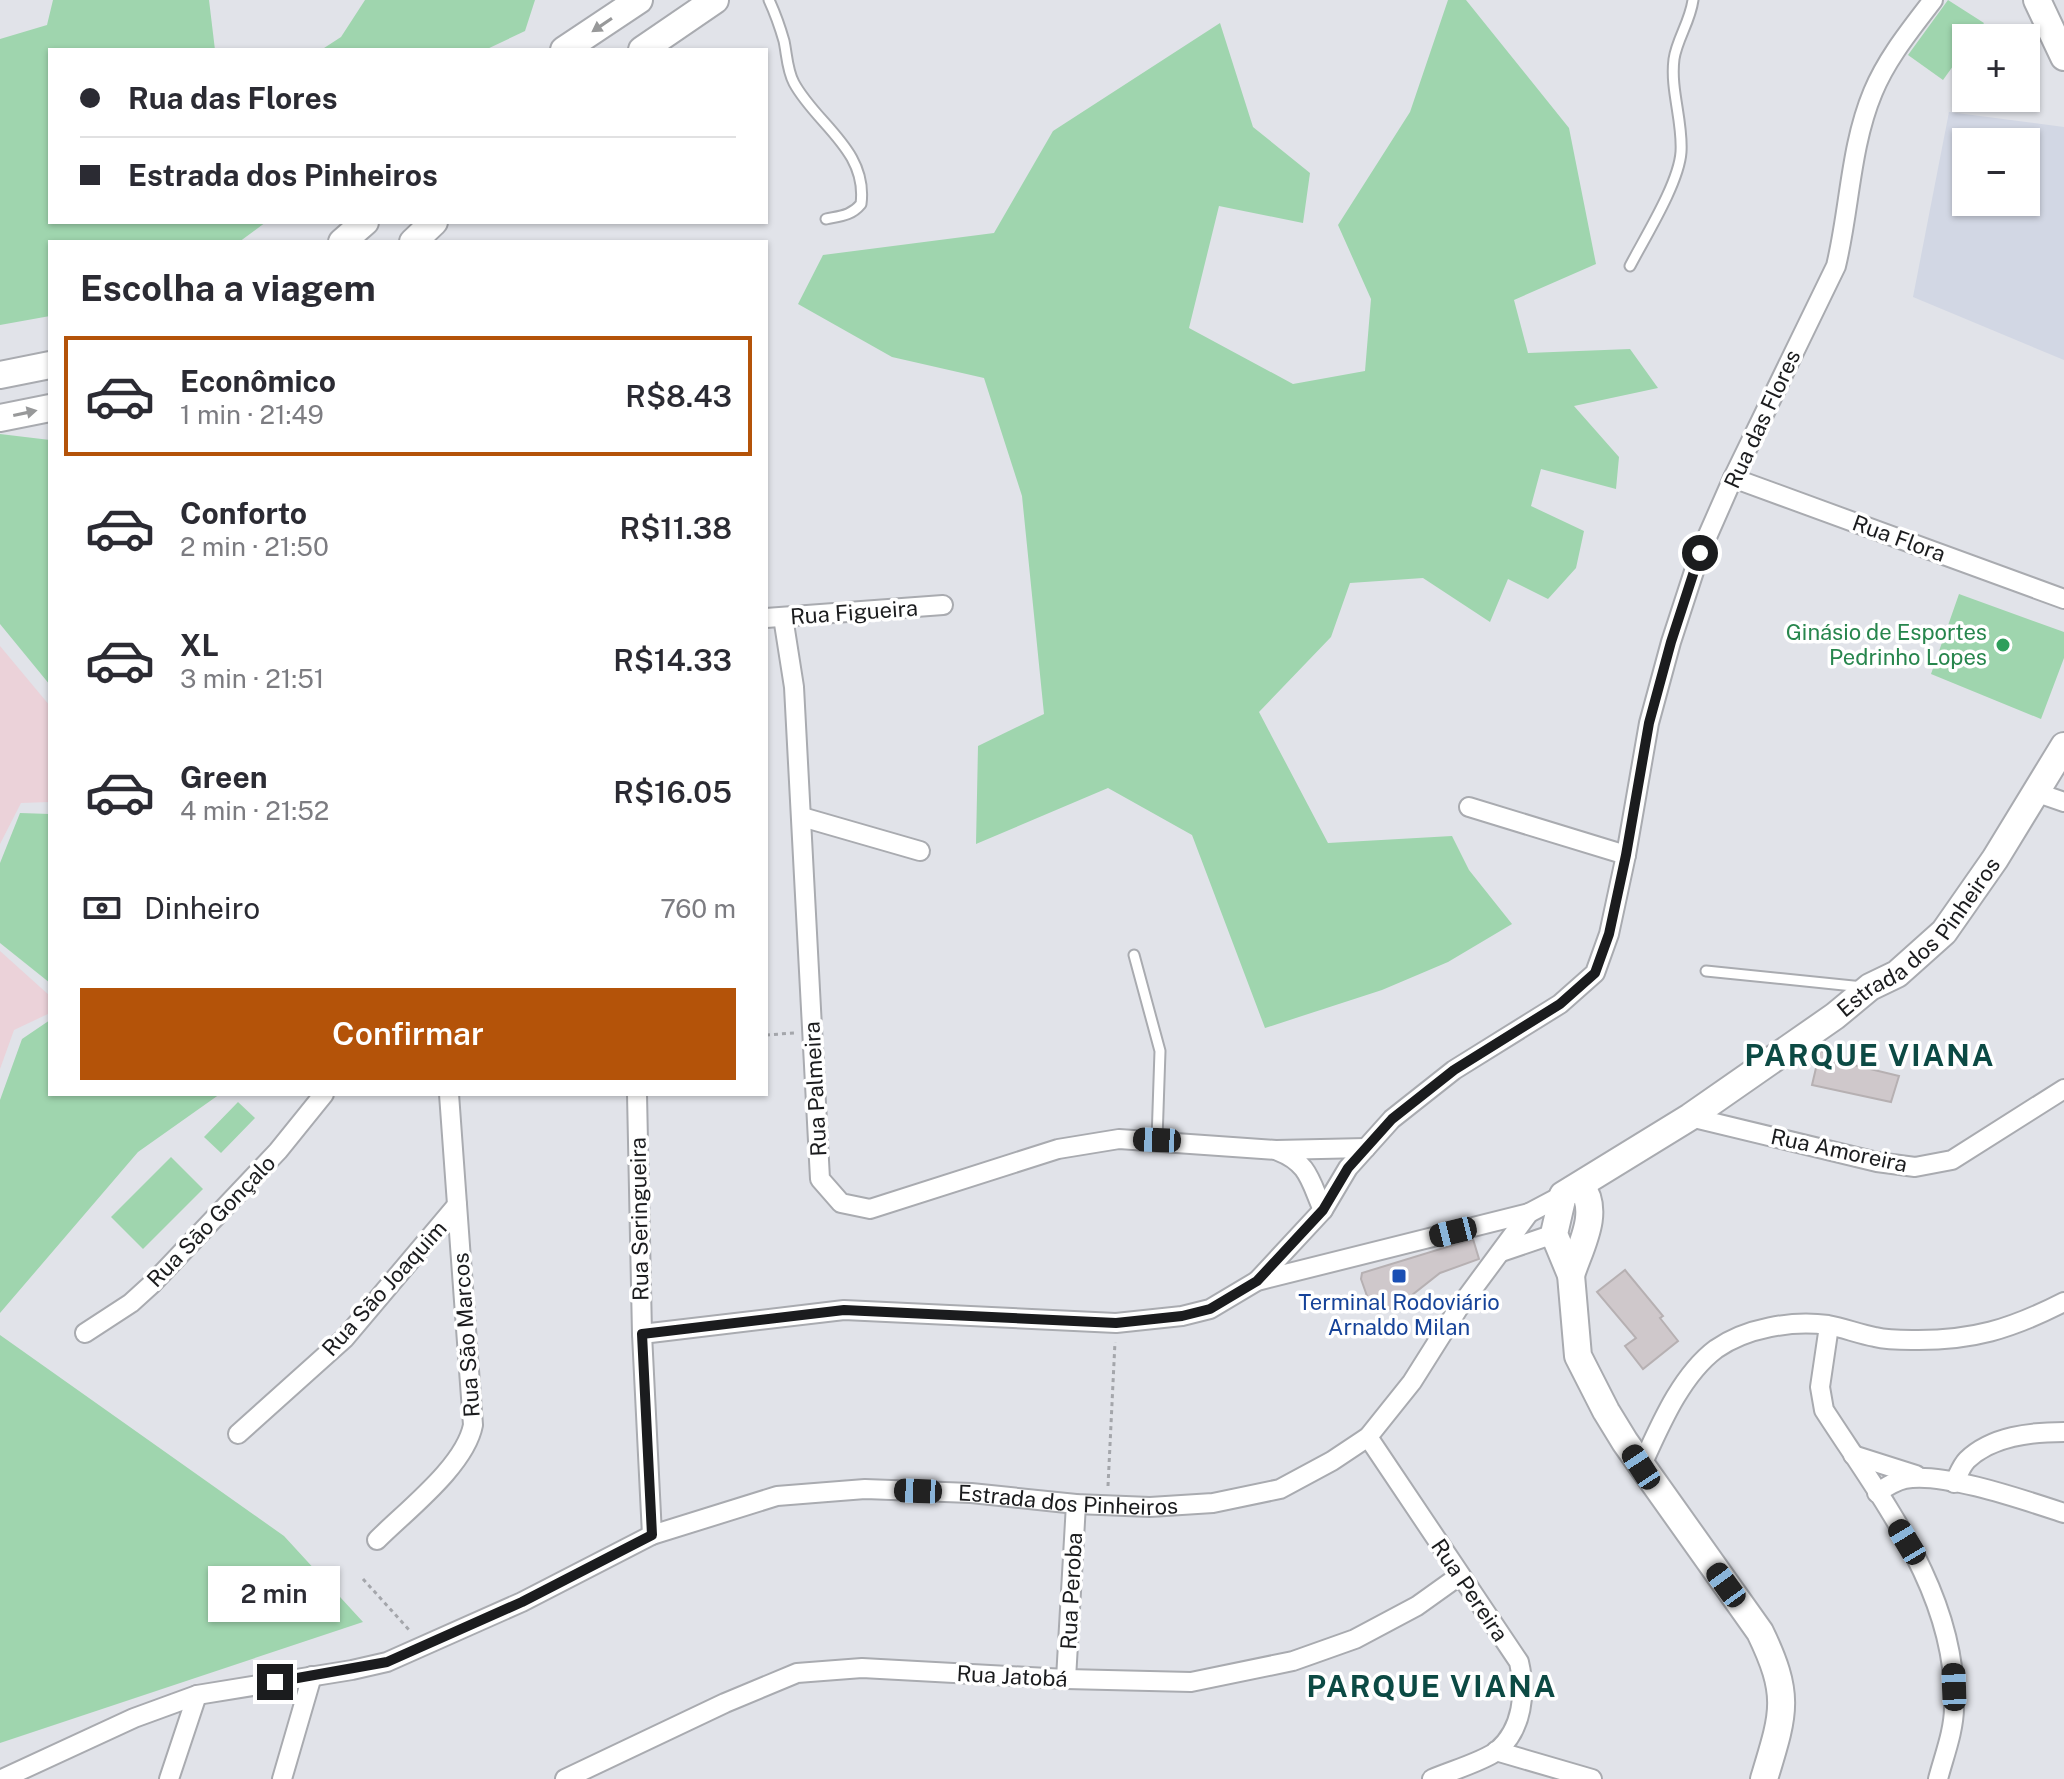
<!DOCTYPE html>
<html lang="pt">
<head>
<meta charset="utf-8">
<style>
  body { margin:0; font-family:"Public Sans",sans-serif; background:#f7f7f7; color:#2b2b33; height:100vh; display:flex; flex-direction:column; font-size:30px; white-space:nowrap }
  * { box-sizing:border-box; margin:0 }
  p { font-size:26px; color:#7c7c81 }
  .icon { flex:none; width:44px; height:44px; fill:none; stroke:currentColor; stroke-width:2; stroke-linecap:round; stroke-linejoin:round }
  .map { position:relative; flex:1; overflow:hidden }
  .side { position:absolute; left:48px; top:240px; width:720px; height:856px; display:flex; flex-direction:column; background:#fff; border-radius:0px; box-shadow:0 2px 6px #0004 }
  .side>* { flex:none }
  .banner { position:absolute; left:48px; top:48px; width:720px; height:176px; border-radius:0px; box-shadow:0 2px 6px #0004; display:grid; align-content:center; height:176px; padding:0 32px; background:#fff }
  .controls { position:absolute; left:1952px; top:24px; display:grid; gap:16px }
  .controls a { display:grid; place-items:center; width:88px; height:88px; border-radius:0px; background:#fff; box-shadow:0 2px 6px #0004; font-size:40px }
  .end { position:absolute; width:36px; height:36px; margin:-18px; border:10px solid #1b1c1e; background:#fff; box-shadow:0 0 0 4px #fff }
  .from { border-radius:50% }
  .bubble { position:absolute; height:56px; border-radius:0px; background:#fff; box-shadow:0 2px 6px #0004; font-size:26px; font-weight:600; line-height:56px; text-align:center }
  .car { position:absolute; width:24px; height:48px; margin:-24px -12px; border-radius:10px; box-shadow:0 0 6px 2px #0007; background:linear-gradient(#222 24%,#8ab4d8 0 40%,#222 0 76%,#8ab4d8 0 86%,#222 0) }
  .banner b { display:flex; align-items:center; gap:28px; height:76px; font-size:30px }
  .banner b+b { border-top:2px solid #e1e1e2 }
  .banner i { width:20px; height:20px; background:#2b2b33 }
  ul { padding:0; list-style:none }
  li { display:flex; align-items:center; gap:24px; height:120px; margin:0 16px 12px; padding:0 16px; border:4px solid transparent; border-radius:0px }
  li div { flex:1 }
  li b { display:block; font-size:30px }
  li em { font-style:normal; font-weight:600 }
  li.active { border-color:#b45309 }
  li>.icon { width:72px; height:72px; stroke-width:1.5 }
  h2 { padding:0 32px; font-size:36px; line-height:96px }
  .pay { display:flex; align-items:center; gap:20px; height:88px; padding:0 32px; font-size:30px }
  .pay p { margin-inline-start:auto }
  .button { display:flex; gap:16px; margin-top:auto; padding:16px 32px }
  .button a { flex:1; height:92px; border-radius:0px; background:#b45309; color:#fff; font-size:32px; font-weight:600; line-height:92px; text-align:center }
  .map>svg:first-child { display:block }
</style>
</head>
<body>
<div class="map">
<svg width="2064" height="1779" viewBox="0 0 2064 1779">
  <rect width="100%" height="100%" fill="#e1e3e9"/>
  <path fill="#d2d7e4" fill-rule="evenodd" d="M 1949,112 L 2064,127 L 2064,360 L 1913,297 ZM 1966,142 L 2026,142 L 2026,202 L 1966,202 Z"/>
  <path fill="#ebd2d9" d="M 0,646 L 50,706 L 50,802 L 21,803 L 0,844 Z
    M 0,951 L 50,996 L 50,1013 L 14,1030 L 0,1069 Z"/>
  <path fill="#9fd5ae" d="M 53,0 L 209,0 L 215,50 L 50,50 L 50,222 L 266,222 L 239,242 L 50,242 L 50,316 L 0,325 L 0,39 L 47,25 Z
    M 365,0 L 535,0 L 525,31 L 485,50 L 321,50 L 341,37 Z
    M 1448,0 L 1466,0 L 1569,128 L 1596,264 L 1514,300 L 1528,353 L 1630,349 L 1658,388 L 1574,406 L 1619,457 L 1616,489 L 1541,469 L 1531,506 L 1584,531 L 1576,568 L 1548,599 L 1508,579 L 1490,622 L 1423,578 L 1350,583 L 1331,637 L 1259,712 L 1328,843 L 1452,836 L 1469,870 L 1512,924 L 1448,962 L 1382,990 L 1265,1028 L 1192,835 L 1108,788 L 976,844 L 978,746 L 1044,714 L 1022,496 L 984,378 L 892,357 L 798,304 L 823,255 L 994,233 L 1053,131 L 1220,23 L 1253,127 L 1310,173 L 1303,223 L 1219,206 L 1189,328 L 1293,384 L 1365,371 L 1371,299 L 1338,225 L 1410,112 Z
    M 1948,0 L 1984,23 L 1974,38 L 1966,38 L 1966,48 L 1943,80 L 1908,55 Z
    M 0,434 L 50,440 L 50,685 L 0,624 Z
    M 1959,594 L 2064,632 L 2064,658 L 2041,719 L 1931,674 Z
    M 20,813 L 50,814 L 50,983 L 0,943 L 0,863 Z
    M 50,1020 L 50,1094 L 220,1094 L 138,1152 L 0,1313 L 0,1100 L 22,1039 Z
    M 238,1102 L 255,1118 L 221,1153 L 204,1137 Z
    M 171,1157 L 203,1189 L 143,1249 L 111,1217 Z
    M 0,1335 L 284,1536 L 363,1622 L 0,1743 Z"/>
  <path fill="#cfc8cb" stroke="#b6b0b2" stroke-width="2" d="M 1820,1051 L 1837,1054 L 1837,1061 L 1899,1076 L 1891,1102 L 1812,1085 Z
    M 1473,1239 L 1479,1259 L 1440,1273 L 1398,1306 L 1378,1313 L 1372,1310 L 1361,1279 L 1362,1273 Z
    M 1625,1270 L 1663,1316 L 1660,1318 L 1678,1341 L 1643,1369 L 1625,1346 L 1636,1338 L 1597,1292 Z"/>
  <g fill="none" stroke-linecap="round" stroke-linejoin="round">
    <g stroke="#a9abb0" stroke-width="13">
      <path id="service" d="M 769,0 C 775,13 780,27 784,41 C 787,55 787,70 794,83 C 816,124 868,150 861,204 C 851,216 840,216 826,219
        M 1630,266 C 1645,237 1679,183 1681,152 C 1683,121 1670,90 1674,59 C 1677,39 1690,22 1693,0
        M 1134,955 L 1160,1051 L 1157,1140
        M 1706,971 L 1863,987"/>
    </g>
    <g stroke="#a9abb0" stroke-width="22">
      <g id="minor">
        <path d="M 1733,478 L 2064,599"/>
        <path d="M 783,617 L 794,687 L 820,1179 L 841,1203 L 870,1209 L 1058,1149 L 1119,1139 L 1276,1150 L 1366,1148"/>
        <path d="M 766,618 L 943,605"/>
        <path d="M 2035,792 L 2064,802"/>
        <path d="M 1469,807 L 1626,855"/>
        <path d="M 802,817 L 920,851"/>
        <path d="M 637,1094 L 642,1334 L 652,1535"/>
        <path d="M 1690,1117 L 1877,1162 L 1915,1167 L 1952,1160 L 2064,1089"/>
        <path d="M 1278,1151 C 1309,1163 1310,1181 1323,1210"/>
        <path d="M 1501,1252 L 1554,1234"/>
        <path d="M 1257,1281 L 1323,1210 L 1348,1168 L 1392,1119 L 1454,1070 L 1560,1004 L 1595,973 L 1609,934 L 1626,855 L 1649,723 L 1671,642 L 1700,553 L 1733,478 L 1836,266 C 1850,208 1850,147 1873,92 C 1887,58 1911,29 1933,0"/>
        <path d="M 1829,1326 L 1820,1387 L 1824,1410 C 1882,1500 1958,1595 1954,1707 C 1954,1731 1944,1756 1938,1779"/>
        <path d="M 85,1333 L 131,1303 L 153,1283 L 278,1151 L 324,1094"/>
        <path d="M 642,1334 L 844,1310 L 1116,1323 L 1182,1316 L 1210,1309 L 1257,1281 L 1529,1213"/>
        <path d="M 238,1434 L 345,1338 L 457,1205"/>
        <path d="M 1368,1437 L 1519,1662 C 1526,1692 1523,1729 1497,1751 C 1482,1762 1450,1771 1432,1779"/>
        <path d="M 1853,1455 L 1916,1475"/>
        <path d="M 1641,1467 C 1659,1428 1680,1376 1716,1349 C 1746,1328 1792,1320 1828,1325 C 1844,1328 1859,1334 1875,1337 C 1887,1340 1900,1340 1912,1340 C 1972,1341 2011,1329 2064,1302"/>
        <path d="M 1954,1483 C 1958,1476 1961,1466 1967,1460 C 1992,1436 2031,1432 2064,1432"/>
        <path d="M 1877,1493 C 1886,1487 1895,1481 1905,1479 C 1941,1471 2027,1501 2064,1513"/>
        <path d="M 377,1540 C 407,1510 465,1466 473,1425 L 449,1094"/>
        <path d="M 1066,1679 L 1076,1504"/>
        <path d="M 1496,1751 L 1592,1779"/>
        <path id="s1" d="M 2,1779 L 134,1718 L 197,1695 L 352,1670 L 387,1662 L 522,1602 L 652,1535 L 777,1496 L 865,1489 L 971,1493 L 1076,1504 L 1150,1507 L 1213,1503 L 1280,1489 L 1332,1461 L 1368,1437 L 1412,1382 L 1458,1309 L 1529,1213 L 1563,1195"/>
        <path d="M 169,1779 L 197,1695"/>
        <path d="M 282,1779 L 312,1676"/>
        <path d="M 565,1779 L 725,1703 L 797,1673 L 862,1668 L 1066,1679 L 1191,1682 L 1293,1661 L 1355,1639 L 1417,1606 L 1459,1576"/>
      </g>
    </g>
    <g stroke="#a9abb0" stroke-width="30">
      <g id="secondary">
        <path d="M 2037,0 L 2064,57"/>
        <path d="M 564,50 L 639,0"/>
        <path d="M 642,50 L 715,0"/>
        <path d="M 342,242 L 365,222"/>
        <path d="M 413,242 L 434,222"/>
        <path d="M 0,375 L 50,365"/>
        <path d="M 0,418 L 50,408"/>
        <path d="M 1571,1275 C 1580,1247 1601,1212 1581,1186"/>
        <path id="s2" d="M 1764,1779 C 1784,1713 1791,1696 1760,1632 L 1625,1442 L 1606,1411 L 1578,1356 L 1571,1275 L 1554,1234 L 1563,1195 L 1690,1117 L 1835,1016 L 1870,987 L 1897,974 L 1944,932 L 1995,859 L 2064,746"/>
      </g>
    </g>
    <path stroke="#a4a6ab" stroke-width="3" stroke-dasharray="4 4" stroke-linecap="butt" d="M 766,1035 L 794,1033
      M 1108,1486 L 1115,1342
      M 363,1579 L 411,1632"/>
    <use href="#service" stroke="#fff" stroke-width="9"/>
    <use href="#minor" stroke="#fff" stroke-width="18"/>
    <use href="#secondary" stroke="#fff" stroke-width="26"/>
  </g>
  <defs><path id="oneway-solid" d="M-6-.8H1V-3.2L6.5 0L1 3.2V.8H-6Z" transform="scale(2)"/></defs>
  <g fill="#98999a">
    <use href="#oneway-solid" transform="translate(602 25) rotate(146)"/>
    <use href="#oneway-solid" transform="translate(25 413) rotate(-12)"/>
  </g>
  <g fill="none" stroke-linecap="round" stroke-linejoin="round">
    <path stroke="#1b1c1e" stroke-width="10" d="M 275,1682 L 387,1662 L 522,1602 L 652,1535 L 642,1334 L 844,1310 L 1116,1323 L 1182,1316 L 1210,1309 L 1257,1281 L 1323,1210 L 1348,1168 L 1392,1119 L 1454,1070 L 1560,1004 L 1595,973 L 1609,934 L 1626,855 L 1649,723 L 1671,642 L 1700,553"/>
  </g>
  <circle fill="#2e9e5b" stroke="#fff" stroke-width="3" cx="2003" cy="645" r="8"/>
  <rect fill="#1a4fb4" stroke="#fff" stroke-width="3" x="1391" y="1268" width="16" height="16" rx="4"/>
  <g text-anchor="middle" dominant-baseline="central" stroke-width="7" stroke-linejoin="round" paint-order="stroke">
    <g font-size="22" fill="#1b1c1e" stroke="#fff">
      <text transform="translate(1762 419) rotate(-65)">Rua das Flores</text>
      <text transform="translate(1899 538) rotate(20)">Rua Flora</text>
      <text transform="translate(854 612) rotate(-4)">Rua Figueira</text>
      <text stroke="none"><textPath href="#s2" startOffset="1092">Estrada dos Pinheiros</textPath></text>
      <text transform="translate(815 1089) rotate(-93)">Rua Palmeira</text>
      <text transform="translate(1839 1150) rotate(12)">Rua Amoreira</text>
      <text transform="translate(639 1219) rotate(-91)">Rua Seringueira</text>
      <text transform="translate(211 1221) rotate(-46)">Rua São Gonçalo</text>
      <text transform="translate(384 1288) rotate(-48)">Rua São Joaquim</text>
      <text transform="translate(466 1335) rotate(-94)">Rua São Marcos</text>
      <text stroke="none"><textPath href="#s1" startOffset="1122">Estrada dos Pinheiros</textPath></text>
      <text transform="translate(1470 1590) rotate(56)">Rua Pereira</text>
      <text transform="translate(1071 1591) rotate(-87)">Rua Peroba</text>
      <text transform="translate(1012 1676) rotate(3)">Rua Jatobá</text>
    </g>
    <g font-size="22" fill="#27864d" stroke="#fff" text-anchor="end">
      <text x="1987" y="632">Ginásio de Esportes<tspan x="1987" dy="25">Pedrinho Lopes</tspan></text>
    </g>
    <g font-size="22" fill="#164399" stroke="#fff">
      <text x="1399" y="1302">Terminal Rodoviário<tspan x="1399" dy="25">Arnaldo Milan</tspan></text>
    </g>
    <g font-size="30" font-weight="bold" letter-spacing="2" fill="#0c4a44" stroke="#fff">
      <text x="1870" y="1055">PARQUE VIANA</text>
      <text x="1432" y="1686">PARQUE VIANA</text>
    </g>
  </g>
</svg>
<div class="controls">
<a>+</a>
<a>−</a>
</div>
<i class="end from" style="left:1700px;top:553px"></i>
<i class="end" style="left:275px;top:1682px"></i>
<div class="bubble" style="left:208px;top:1566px;width:132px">2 min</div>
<i class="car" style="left:1157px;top:1140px;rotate:272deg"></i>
<i class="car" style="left:1453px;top:1232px;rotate:256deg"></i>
<i class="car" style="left:1641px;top:1467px;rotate:327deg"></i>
<i class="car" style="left:918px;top:1491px;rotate:272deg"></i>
<i class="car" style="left:1907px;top:1542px;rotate:329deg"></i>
<i class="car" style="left:1726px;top:1585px;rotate:324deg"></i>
<i class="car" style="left:1954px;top:1687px;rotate:358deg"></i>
<div class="banner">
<b><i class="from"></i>Rua das Flores</b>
<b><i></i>Estrada dos Pinheiros</b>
</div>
<section class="side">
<h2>Escolha a viagem</h2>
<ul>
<li class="active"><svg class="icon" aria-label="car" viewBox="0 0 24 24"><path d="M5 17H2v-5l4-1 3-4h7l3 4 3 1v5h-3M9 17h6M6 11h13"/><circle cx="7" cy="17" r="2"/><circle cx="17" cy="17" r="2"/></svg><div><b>Econômico</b><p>1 min · 21:49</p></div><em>R$8.43</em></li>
<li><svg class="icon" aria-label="car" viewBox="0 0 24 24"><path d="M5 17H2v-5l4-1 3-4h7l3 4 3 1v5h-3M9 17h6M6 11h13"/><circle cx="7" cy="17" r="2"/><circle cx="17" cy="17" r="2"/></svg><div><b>Conforto</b><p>2 min · 21:50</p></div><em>R$11.38</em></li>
<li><svg class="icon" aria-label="car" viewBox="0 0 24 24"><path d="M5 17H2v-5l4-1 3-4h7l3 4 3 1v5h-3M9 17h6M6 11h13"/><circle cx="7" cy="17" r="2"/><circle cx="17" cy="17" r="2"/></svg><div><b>XL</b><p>3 min · 21:51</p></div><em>R$14.33</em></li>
<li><svg class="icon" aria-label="car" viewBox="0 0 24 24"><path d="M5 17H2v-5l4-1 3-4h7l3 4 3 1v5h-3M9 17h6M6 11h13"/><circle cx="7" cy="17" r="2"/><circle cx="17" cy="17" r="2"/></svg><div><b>Green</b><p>4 min · 21:52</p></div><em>R$16.05</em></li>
</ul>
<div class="pay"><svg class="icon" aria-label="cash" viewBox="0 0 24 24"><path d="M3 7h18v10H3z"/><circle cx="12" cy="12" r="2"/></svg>Dinheiro<p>760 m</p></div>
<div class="button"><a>Confirmar</a></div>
</section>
</div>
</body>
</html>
